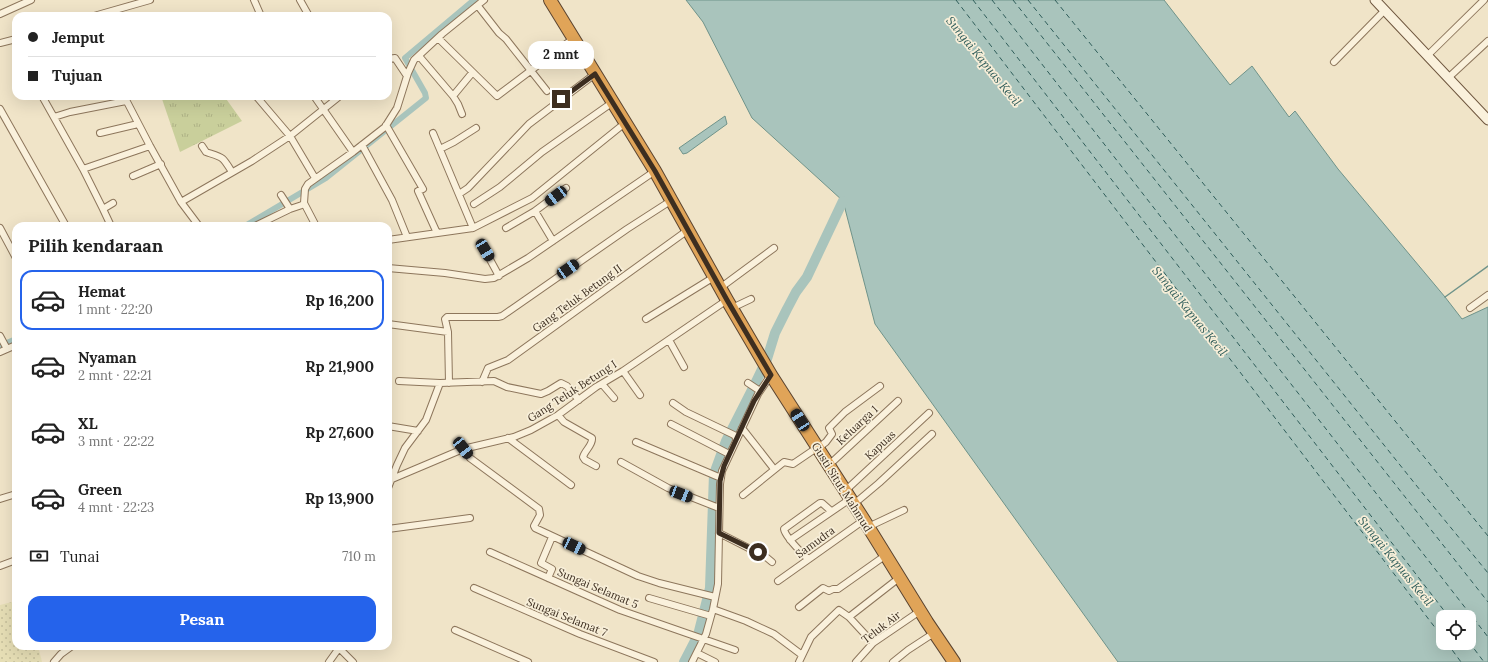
<!DOCTYPE html>
<html lang="id">
<head>
<meta charset="utf-8">
<style>
  body { margin:0; font-family:Lora,serif; background:#f6f6f6; color:#222; height:100vh; display:flex; flex-direction:column; font-size:15px; white-space:nowrap }
  * { box-sizing:border-box; margin:0 }
  p { font-size:13px; color:#767676 }
  .icon { flex:none; width:22px; height:22px; fill:none; stroke:currentColor; stroke-width:2; stroke-linecap:round; stroke-linejoin:round }
  .map { position:relative; flex:1; overflow:hidden }
  .details { position:absolute; left:12px; top:222px; width:380px; height:428px; display:flex; flex-direction:column; background:#fff; border-radius:12px; box-shadow:0 4px 16px #0002 }
  .details>* { flex:none }
  .guide { position:absolute; left:12px; top:12px; width:380px; height:88px; border-radius:12px; box-shadow:0 4px 16px #0002; display:grid; align-content:center; height:88px; padding:0 16px; background:#fff }
  .fabs { position:absolute; left:1436px; top:610px; display:grid; gap:8px }
  .fabs a { display:grid; place-items:center; width:40px; height:40px; border-radius:8px; background:#fff; box-shadow:0 4px 16px #0002; font-size:20px }
  .end { position:absolute; width:18px; height:18px; margin:-9px; border:5px solid #3d2e20; background:#fff; box-shadow:0 0 0 2px #fff }
  .from { border-radius:50% }
  .bubble { position:absolute; height:28px; border-radius:12px; background:#fff; box-shadow:0 4px 16px #0002; font-size:13px; font-weight:700; line-height:28px; text-align:center }
  .car { position:absolute; width:12px; height:24px; margin:-12px -6px; border-radius:5px; box-shadow:0 0 3px 1px #0007; background:linear-gradient(#222 24%,#8ab4d8 0 40%,#222 0 76%,#8ab4d8 0 86%,#222 0) }
  .guide b { display:flex; align-items:center; gap:14px; height:38px; font-size:15px }
  .guide b+b { border-top:1px solid #e0e0e0 }
  .guide i { width:10px; height:10px; background:#222 }
  ul { padding:0; list-style:none }
  li { display:flex; align-items:center; gap:12px; height:60px; margin:0 8px 6px; padding:0 8px; border:2px solid transparent; border-radius:12px }
  li div { flex:1 }
  li b { display:block; font-size:15px }
  li em { font-style:normal; font-weight:700 }
  li.active { border-color:#2563eb }
  li>.icon { width:36px; height:36px; stroke-width:1.5 }
  h2 { padding:0 16px; font-size:18px; line-height:48px }
  .pay { display:flex; align-items:center; gap:10px; height:44px; padding:0 16px; font-size:15px }
  .pay p { margin-inline-start:auto }
  .button { display:flex; gap:8px; margin-top:auto; padding:8px 16px }
  .button a { flex:1; height:46px; border-radius:12px; background:#2563eb; color:#fff; font-size:16px; font-weight:700; line-height:46px; text-align:center }
  .map>svg:first-child { display:block }
</style>
</head>
<body>
<div class="map">
<svg width="1488" height="662" viewBox="0 0 1488 662">
  <defs>
    <pattern id="farmland-dots" width="8" height="8" patternUnits="userSpaceOnUse"><rect width="8" height="8" fill="#e6deb5"/><path d="M2 2h.1M6 6h.1" fill="none" stroke="#c6bf9b" stroke-width="1.8" stroke-linecap="round"/></pattern>
    <pattern id="grass-tufts" width="24" height="20" patternUnits="userSpaceOnUse"><rect width="24" height="20" fill="#c9cf9b"/><path d="M3 7l-1-3M5 7V3M7 7l1-3M15 17l-1-3M17 17v-4M19 17l1-3" fill="none" stroke="#aeb285"/></pattern>
  </defs>
  <rect width="100%" height="100%" fill="#f0e4c8"/>
  <path fill="url(#farmland-dots)" d="M 16,601 L 16,646 L 38,646 L 42,662 L 0,662 L 0,605 Z"/>
  <path fill="url(#grass-tufts)" d="M 161,96 L 224,96 L 242,121 L 180,152 Z"/>
  <path fill="#a9c4bc" stroke="#6f938a" fill-rule="evenodd" d="M 686,0 L 1164,0 L 1230,85 L 1252,66 L 1289,117 L 1295,111 L 1338,169 L 1445,297 L 1462,319 L 1488,307 L 1488,662 L 1118,662 L 875,324 L 843,201 L 752,118 L 703,22 ZM 1443,617 L 1469,617 L 1469,643 L 1443,643 Z
    M 725,116 L 727,124 L 687,153 L 683,154 L 679,148 Z"/>
  <g fill="none" stroke-linecap="round" stroke-linejoin="round">
    <path stroke="#6f938a" stroke-width="1.5" d="M 1445,297 L 1488,266"/>
    <path stroke="#a9c4bc" stroke-width="6" d="M 245,226 L 326,178 L 426,98 L 425,93 L 405,58 L 474,0
      M 0,346 L 16,339"/>
    <path stroke="#a9c4bc" stroke-width="10" d="M 684,662 L 698,635 L 710,588 L 714,474 L 726,441 L 755,384 L 767,359 L 775,333 L 787,309 L 796,292 L 807,277 L 843,201"/>
    <path stroke="#2f5d5a" stroke-width="1" stroke-dasharray="5 4" stroke-linecap="butt" d="M 956,0 L 1443,638
      M 973,0 L 1449,617
      M 992,0 L 1488,637
      M 1013,0 L 1488,602
      M 1028,0 L 1420,490 L 1488,573
      M 1055,0 L 1488,536
      M 1469,642 L 1484,662
      M 1447,643 L 1461,662"/>
    <g stroke="#8d765c" stroke-width="8">
      <path id="street" d="M 254,0 L 261,16
        M 300,0 L 309,16
        M 478,6 L 499,33 L 506,39 L 547,91
        M 0,14 L 31,0
        M 94,16 L 150,0
        M 438,38 L 497,96 L 574,38
        M 0,43 L 16,39
        M 419,56 L 453,96
        M 1427,56 L 1484,0
        M 388,59 L 395,58 L 407,76
        M 1334,62 L 1384,11
        M 1448,78 L 1488,41
        M 42,96 L 83,169 L 150,146
        M 124,96 L 150,146 L 181,202 L 199,226
        M 256,96 L 290,136 L 315,178
        M 314,96 L 353,152
        M 0,109 L 66,226
        M 462,114 L 458,104 L 453,96 L 472,73
        M 54,117 L 70,112 L 126,101
        M 386,125 L 423,189 L 418,191 L 437,233
        M 100,133 L 138,124
        M 362,145 L 392,200 L 407,237
        M 202,146 L 206,152 C 224,158 222,156 232,172
        M 440,149 L 454,142 L 476,128
        M 83,169 L 103,209
        M 133,176 L 161,164
        M 459,194 L 468,188 L 529,124 L 595,74
        M 281,195 L 290,209
        M 181,202 L 252,161 L 290,136 L 340,96
        M 304,203 L 316,226
        M 474,204 L 500,187 L 542,152 L 613,102
        M 111,226 L 103,209 L 113,203
        M 255,226 L 290,209 L 302,205 L 304,203 L 305,189 L 308,184 L 353,152 L 385,127 L 397,108 L 408,73 L 414,60 L 442,34 L 484,0
        M 0,228 L 16,258
        M 473,228 L 532,198 L 625,123
        M 506,228 L 535,211
        M 388,240 L 473,228 L 433,133
        M 553,241 L 535,211 L 566,188
        M 481,243 L 499,276
        M 388,268 L 445,273 L 485,279 L 494,278 L 528,258 L 655,171
        M 720,288 L 774,248
        M 732,308 L 751,299
        M 1470,308 L 1488,295
        M 646,319 L 714,277
        M 388,324 L 448,332 L 445,319 L 447,317 L 498,317 L 502,316 L 627,229 L 672,200
        M 448,332 L 449,383
        M 0,336 L 7,349
        M 669,340 L 684,367
        M 0,352 L 16,345
        M 623,371 L 640,395
        M 399,381 L 440,383
        M 482,382 L 488,368 L 508,360 L 688,230
        M 748,383 L 760,391
        M 602,384 L 614,398
        M 673,403 L 686,412 L 734,435 L 737,439
        M 558,415 L 564,422 L 592,438 C 593,445 585,450 583,457 L 585,460 L 596,466
        M 671,424 L 729,454
        M 388,426 L 418,431
        M 742,428 L 774,469
        M 508,438 L 571,485
        M 636,442 L 721,478
        M 818,448 L 826,442 L 832,434 L 829,428 L 845,412 L 880,386
        M 463,449 L 470,458 L 539,509 L 540,515 L 534,526 L 535,528 L 638,576 L 659,583 L 715,597
        M 621,462 L 668,488 L 719,508
        M 829,465 L 898,401
        M 392,479 L 463,449 L 514,437 L 531,430 L 558,415 L 596,387 L 623,371 L 727,300
        M 388,488 L 397,465 L 405,448 L 426,420 L 440,383 L 494,381 L 507,387 L 541,394 L 548,391 L 561,383 L 567,386 L 579,400
        M 845,491 L 929,413
        M 743,495 L 784,462 L 793,464 L 818,447
        M 0,499 L 16,494
        M 854,504 L 879,483 L 932,434
        M 868,527 L 904,510
        M 388,529 L 470,518
        M 719,533 L 766,557 L 772,562
        M 790,540 L 850,499
        M 490,552 L 620,610 L 735,650
        M 808,559 C 801,552 785,537 784,529 L 820,503 L 822,503 L 831,511
        M 0,566 L 16,560
        M 548,578 L 552,569 L 541,563 L 552,537
        M 778,581 L 864,520
        M 474,588 L 580,634 L 654,662
        M 649,598 L 711,616
        M 799,607 L 823,588 L 829,591 L 833,589 L 838,589 L 886,555
        M 713,609 L 746,621 L 774,634 L 802,655
        M 849,617 L 899,578
        M 455,630 L 528,662
        M 337,646 L 353,662
        M 697,653 L 715,662
        M 54,662 L 61,654 L 72,646
        M 329,662 L 339,648
        M 692,662 L 706,634 L 713,609 L 718,584 L 720,484 L 722,471 L 758,394 L 771,375
        M 799,662 L 811,637 L 839,610 L 849,617 L 873,643
        M 856,662 L 873,643 L 920,611
        M 893,662 L 908,650 L 934,633"/>
    </g>
    <g stroke="#6f573f" stroke-width="11">
      <path id="secondary" d="M 1375,0 L 1488,120"/>
    </g>
    <g stroke="#5b4430" stroke-width="14">
      <path id="highway" d="M 550,0 L 655,171 L 727,300 L 771,375 L 864,520 L 927,622 L 954,662"/>
    </g>
    <use href="#street" stroke="#faf1dc" stroke-width="6"/>
    <use href="#secondary" stroke="#faf1dc" stroke-width="9"/>
    <use href="#highway" stroke="#e0a458" stroke-width="12"/>
  </g>
  <g fill="none" stroke-linecap="round" stroke-linejoin="round">
    <path stroke="#3d2e20" stroke-width="5" d="M 561,99 L 595,74 L 655,171 L 727,300 L 771,375 L 754,401 L 724,466 L 720,481 L 719,533 L 758,552"/>
  </g>
  <g text-anchor="middle" dominant-baseline="central" stroke-width="3.5" stroke-linejoin="round" paint-order="stroke">
    <g font-size="11" fill="#3d2e20" stroke="#f7eed8">
      <text transform="translate(577 298) rotate(-36)">Gang Teluk Betung II</text>
      <text transform="translate(572 391) rotate(-33)">Gang Teluk Betung I</text>
      <text transform="translate(857 425) rotate(-43)">Keluarga 1</text>
      <text transform="translate(880 445) rotate(-43)">Kapuas</text>
      <text transform="translate(842 487) rotate(58)">Gusti Situt Mahmud</text>
      <text transform="translate(815 542) rotate(-36)">Samudra</text>
      <text transform="translate(598 588) rotate(23)">Sungai Selamat 5</text>
      <text transform="translate(567 617) rotate(22)">Sungai Selamat 7</text>
      <text transform="translate(881 627) rotate(-37)">Teluk Air</text>
    </g>
    <g font-size="12" font-style="italic" fill="#2f5d5a" stroke="#f7eed8">
      <text transform="translate(984 61) rotate(51)">Sungai Kapuas Kecil</text>
      <text transform="translate(1190 311) rotate(51)">Sungai Kapuas Kecil</text>
      <text transform="translate(1396 561) rotate(51)">Sungai Kapuas Kecil</text>
    </g>
  </g>
</svg>
<div class="fabs">
<a><svg class="icon" aria-label="locate" viewBox="0 0 24 24"><circle cx="12" cy="12" r="6"/><path d="M12 2v4M12 18v4M2 12h4M18 12h4"/></svg></a>
</div>
<i class="end from" style="left:758px;top:552px"></i>
<i class="end" style="left:561px;top:99px"></i>
<div class="bubble" style="left:528px;top:41px;width:66px">2 mnt</div>
<i class="car" style="left:556px;top:196px;rotate:233deg"></i>
<i class="car" style="left:485px;top:250px;rotate:149deg"></i>
<i class="car" style="left:568px;top:269px;rotate:56deg"></i>
<i class="car" style="left:800px;top:420px;rotate:327deg"></i>
<i class="car" style="left:463px;top:448px;rotate:142deg"></i>
<i class="car" style="left:681px;top:494px;rotate:111deg"></i>
<i class="car" style="left:574px;top:546px;rotate:115deg"></i>
<div class="guide">
<b><i class="from"></i>Jemput</b>
<b><i></i>Tujuan</b>
</div>
<section class="details">
<h2>Pilih kendaraan</h2>
<ul>
<li class="active"><svg class="icon" aria-label="car" viewBox="0 0 24 24"><path d="M5 17H2v-5l4-1 3-4h7l3 4 3 1v5h-3M9 17h6M6 11h13"/><circle cx="7" cy="17" r="2"/><circle cx="17" cy="17" r="2"/></svg><div><b>Hemat</b><p>1 mnt · 22:20</p></div><em>Rp 16,200</em></li>
<li><svg class="icon" aria-label="car" viewBox="0 0 24 24"><path d="M5 17H2v-5l4-1 3-4h7l3 4 3 1v5h-3M9 17h6M6 11h13"/><circle cx="7" cy="17" r="2"/><circle cx="17" cy="17" r="2"/></svg><div><b>Nyaman</b><p>2 mnt · 22:21</p></div><em>Rp 21,900</em></li>
<li><svg class="icon" aria-label="car" viewBox="0 0 24 24"><path d="M5 17H2v-5l4-1 3-4h7l3 4 3 1v5h-3M9 17h6M6 11h13"/><circle cx="7" cy="17" r="2"/><circle cx="17" cy="17" r="2"/></svg><div><b>XL</b><p>3 mnt · 22:22</p></div><em>Rp 27,600</em></li>
<li><svg class="icon" aria-label="car" viewBox="0 0 24 24"><path d="M5 17H2v-5l4-1 3-4h7l3 4 3 1v5h-3M9 17h6M6 11h13"/><circle cx="7" cy="17" r="2"/><circle cx="17" cy="17" r="2"/></svg><div><b>Green</b><p>4 mnt · 22:23</p></div><em>Rp 13,900</em></li>
</ul>
<div class="pay"><svg class="icon" aria-label="cash" viewBox="0 0 24 24"><path d="M3 7h18v10H3z"/><circle cx="12" cy="12" r="2"/></svg>Tunai<p>710 m</p></div>
<div class="button"><a>Pesan</a></div>
</section>
</div>
</body>
</html>
